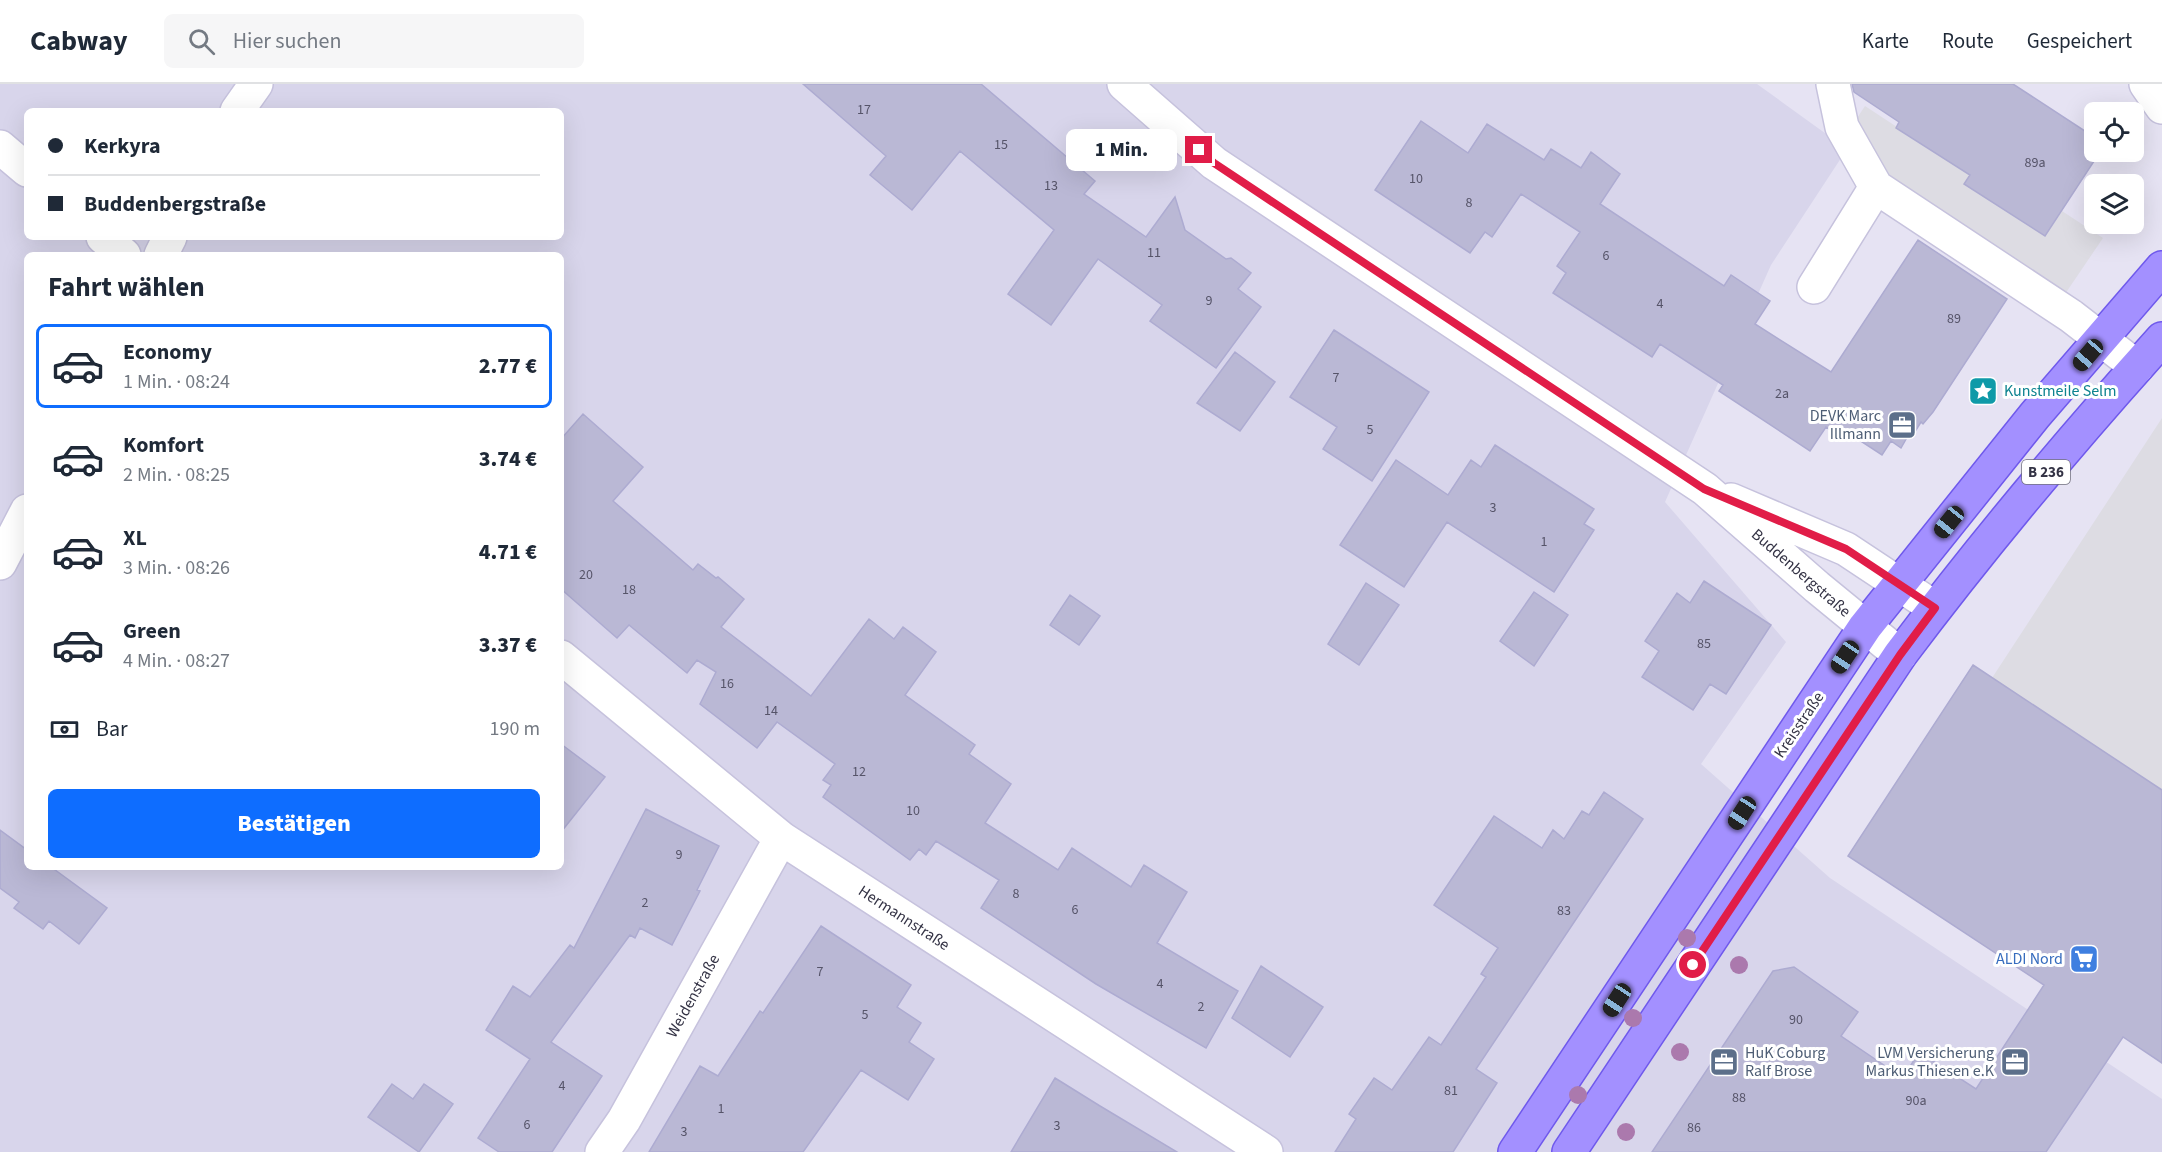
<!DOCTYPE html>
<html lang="de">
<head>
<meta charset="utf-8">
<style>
  body { margin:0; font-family:"Source Sans 3",sans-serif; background:#f6f6f7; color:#1f2937; height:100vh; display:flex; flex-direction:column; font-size:22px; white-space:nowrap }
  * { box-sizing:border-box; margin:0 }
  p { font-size:20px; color:#747a83 }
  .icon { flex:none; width:33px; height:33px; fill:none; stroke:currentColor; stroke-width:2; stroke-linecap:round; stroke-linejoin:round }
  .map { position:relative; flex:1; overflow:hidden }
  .drawer { position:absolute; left:24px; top:168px; width:540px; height:618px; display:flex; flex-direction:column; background:#fff; border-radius:9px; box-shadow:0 6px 24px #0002 }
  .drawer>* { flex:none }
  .banner { position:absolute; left:24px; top:24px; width:540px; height:132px; border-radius:9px; box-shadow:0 6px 24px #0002; display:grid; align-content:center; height:132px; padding:0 24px; background:#fff }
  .tools { position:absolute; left:2084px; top:18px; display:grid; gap:12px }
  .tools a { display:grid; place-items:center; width:60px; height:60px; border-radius:9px; background:#fff; box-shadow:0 6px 24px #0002; font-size:30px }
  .end { position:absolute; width:27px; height:27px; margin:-14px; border:8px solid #e11d48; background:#fff; box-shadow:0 0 0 3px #fff }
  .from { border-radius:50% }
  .bubble { position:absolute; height:42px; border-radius:9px; background:#fff; box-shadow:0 6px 24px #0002; font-size:20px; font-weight:800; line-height:42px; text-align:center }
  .car { position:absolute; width:18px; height:36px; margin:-18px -9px; border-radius:8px; box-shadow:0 0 4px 2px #0007; background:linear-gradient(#222 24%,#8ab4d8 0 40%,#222 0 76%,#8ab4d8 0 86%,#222 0) }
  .banner b { display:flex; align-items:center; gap:21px; height:57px; font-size:22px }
  .banner b+b { border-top:2px solid #e0e1e3 }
  .banner i { width:15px; height:15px; background:#1f2937 }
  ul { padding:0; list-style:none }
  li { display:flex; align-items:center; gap:18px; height:84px; margin:0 12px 9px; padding:0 12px; border:3px solid transparent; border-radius:9px }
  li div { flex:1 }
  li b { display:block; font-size:22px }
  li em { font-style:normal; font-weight:800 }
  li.active { border-color:#0e6dff }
  li>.icon { width:54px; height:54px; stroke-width:1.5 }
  h2 { padding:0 24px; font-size:27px; line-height:72px }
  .pay { display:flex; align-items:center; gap:15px; height:66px; padding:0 24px; font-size:22px }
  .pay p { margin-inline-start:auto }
  .action { display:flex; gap:12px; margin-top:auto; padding:12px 24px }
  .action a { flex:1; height:69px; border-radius:9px; background:#0e6dff; color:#fff; font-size:24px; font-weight:800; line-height:69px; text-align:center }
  header { display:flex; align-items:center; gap:36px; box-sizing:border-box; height:84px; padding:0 30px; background:#fff; border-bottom:2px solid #e0e1e3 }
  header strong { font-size:28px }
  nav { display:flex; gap:33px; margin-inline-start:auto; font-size:21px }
  .search { width:420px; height:54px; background:#f6f6f7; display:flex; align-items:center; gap:15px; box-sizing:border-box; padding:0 21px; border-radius:9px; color:#747a83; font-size:22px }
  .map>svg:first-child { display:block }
</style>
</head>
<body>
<header>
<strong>Cabway</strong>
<div class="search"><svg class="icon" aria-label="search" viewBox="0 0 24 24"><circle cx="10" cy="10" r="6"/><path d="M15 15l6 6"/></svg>Hier suchen</div>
<nav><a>Karte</a><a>Route</a><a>Gespeichert</a></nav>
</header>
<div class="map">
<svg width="2162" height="1068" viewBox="0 0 2162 1068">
  <rect width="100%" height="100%" fill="#e6e3f3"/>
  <path fill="#d8d5eb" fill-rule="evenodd" d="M 0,0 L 1757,0 L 1847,65 L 1771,181 L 1665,418 L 1786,558 L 1701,680 L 1830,794 L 2162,1015 L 2162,1068 L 0,1068 ZM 27,27 L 561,27 L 561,153 L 27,153 ZM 27,171 L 561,171 L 561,783 L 27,783 Z"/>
  <path fill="#dddce3" d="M 1865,22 L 1970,91 L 1965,100 L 2045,152 L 2062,127 L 2103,154 L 2063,213 L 1840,60 Z
    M 2162,334 L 2162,706 L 1992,594 Z"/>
  <path fill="#bab8d5" stroke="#adabd1" stroke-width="1.5" d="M 803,0 L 981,0 L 1095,97 L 1084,110 L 1146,153 L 1175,113 L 1185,146 L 1226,175 L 1231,174 L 1251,189 L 1238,205 L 1261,223 L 1216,284 L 1150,237 L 1162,221 L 1098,175 L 1051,241 L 1008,210 L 1054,146 L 960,67 L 912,126 L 870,91 L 886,72 Z
    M 1852,0 L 2013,0 L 2094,53 L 2094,68 L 2100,68 L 2045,152 L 1964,100 L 1970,91 L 1896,44 L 1899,38 L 1854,8 Z
    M 1421,37 L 1468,69 L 1487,40 L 1544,76 L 1551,65 L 1581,84 L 1591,68 L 1620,90 L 1600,120 L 1724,202 L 1731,191 L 1770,217 L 1755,240 L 1831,288 L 1918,156 L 2007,215 L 1933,328 L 1923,340 L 1921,338 L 1913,351 L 1909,350 L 1901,364 L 1891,357 L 1882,371 L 1847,348 L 1843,354 L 1826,343 L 1810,367 L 1719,307 L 1723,301 L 1660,260 L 1652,273 L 1553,209 L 1566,189 L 1557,182 L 1580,148 L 1521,110 L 1492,153 L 1485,148 L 1470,169 L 1375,106 Z
    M 1334,246 L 1429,308 L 1372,397 L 1323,365 L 1337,343 L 1290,313 Z
    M 1235,268 L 1275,298 L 1240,347 L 1197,319 Z
    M 583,330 L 643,383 L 613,417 L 693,486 L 698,480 L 716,494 L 718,493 L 744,515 L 721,543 L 811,612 L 869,535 L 894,555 L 903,543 L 936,568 L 905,611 L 975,661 L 969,670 L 1011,700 L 985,739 L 1058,786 L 1072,764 L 1131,803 L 1144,781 L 1187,808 L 1157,859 L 1238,907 L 1206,964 L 1096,900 L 981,824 L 999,796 L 936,757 L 926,771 L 919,765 L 910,776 L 823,713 L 831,701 L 823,696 L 835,680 L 777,638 L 757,664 L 700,620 L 716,588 L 697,576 L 687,589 L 629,541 L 617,554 L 561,505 L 561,355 Z
    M 1495,361 L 1594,425 L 1584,440 L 1594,446 L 1554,508 L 1447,438 L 1404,503 L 1340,461 L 1396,376 L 1448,411 L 1471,376 L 1481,383 Z
    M 1704,497 L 1771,541 L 1726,610 L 1710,600 L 1693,626 L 1642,593 L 1659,567 L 1645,557 L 1677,509 L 1690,519 Z
    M 1366,499 L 1399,521 L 1359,581 L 1328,560 Z
    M 1534,508 L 1568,531 L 1534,582 L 1500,557 Z
    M 1070,511 L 1100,532 L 1079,561 L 1050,541 Z
    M 1973,581 L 2162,706 L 2162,979 L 2123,953 L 2046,1068 L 1652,1068 L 1773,887 L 1794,883 L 1858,928 L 1841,952 L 1903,994 L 1919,968 L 1976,1005 L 2044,901 L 1848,772 Z
    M 561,660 L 605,693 L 561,748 Z
    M 1604,708 L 1643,735 L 1476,985 L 1497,999 L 1453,1068 L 1335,1068 L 1356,1035 L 1349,1030 L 1374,994 L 1392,1006 L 1429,953 L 1441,961 L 1486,893 L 1481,890 L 1498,864 L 1434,821 L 1494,732 L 1542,764 L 1553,746 L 1564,755 L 1582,727 L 1589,731 Z
    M 646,725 L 719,762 L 697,806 L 700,807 L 672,861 L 640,844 L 635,854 L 630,851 L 551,958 L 602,992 L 552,1068 L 499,1068 L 478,1054 L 530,975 L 486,946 L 513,902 L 530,913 L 570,861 L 574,864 Z
    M 0,746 L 27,766 L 27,783 L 51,783 L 107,824 L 79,860 L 49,837 L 43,845 L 14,824 L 19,818 L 0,804 Z
    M 821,842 L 911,901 L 897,923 L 921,939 L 909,958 L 934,975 L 908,1016 L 861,986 L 803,1068 L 649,1068 L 700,982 L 718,992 L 760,927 L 763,929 Z
    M 1261,882 L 1323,923 L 1290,973 L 1232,934 Z
    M 1055,994 L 1100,1022 L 1177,1068 L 1011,1068 Z
    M 392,1000 L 413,1015 L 424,1000 L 453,1020 L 419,1068 L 368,1033 Z"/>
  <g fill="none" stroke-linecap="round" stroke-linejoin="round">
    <g stroke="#c6c2dd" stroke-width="36">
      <path id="minor" d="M 1124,0 L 1214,79 L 1705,405 L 1817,503 L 1900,571
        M 1833,0 L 1842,43 L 1876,103
        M 2146,0 L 2162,23
        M 237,27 L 256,0
        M 0,63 L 27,86
        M 103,153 L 124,171
        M 161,171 L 170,153
        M 1814,203 L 1876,103 L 2071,232 L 2137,283
        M 1731,416 L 1846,465 L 1935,524
        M 0,479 L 27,427
        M 561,573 L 781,754 L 1266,1068
        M 602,1068 L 624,1036 L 781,754"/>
    </g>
    <g stroke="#6f59ec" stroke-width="36">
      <path id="major" d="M 1515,1068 L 1865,543 L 2035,331 L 2162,184
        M 1569,1068 L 1900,571 C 1982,462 2070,357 2162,255"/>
    </g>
    <use href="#minor" stroke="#fff" stroke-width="33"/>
    <use href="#major" stroke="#a390ff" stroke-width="33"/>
  </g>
  <g fill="#ab79ad">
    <circle cx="1687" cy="854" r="9"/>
    <circle cx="1739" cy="881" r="9"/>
    <circle cx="1633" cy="934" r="9"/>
    <circle cx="1680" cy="968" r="9"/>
    <circle cx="1578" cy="1011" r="9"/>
    <circle cx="1626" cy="1048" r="9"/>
  </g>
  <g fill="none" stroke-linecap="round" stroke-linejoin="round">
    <path stroke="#e11d48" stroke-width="8" d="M 1199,66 L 1214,79 L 1704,405 L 1846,465 L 1935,524 L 1900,571 L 1693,881"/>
  </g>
  <defs>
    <g id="sight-square" transform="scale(1.5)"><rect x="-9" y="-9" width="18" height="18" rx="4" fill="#0f9aa8" stroke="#fff"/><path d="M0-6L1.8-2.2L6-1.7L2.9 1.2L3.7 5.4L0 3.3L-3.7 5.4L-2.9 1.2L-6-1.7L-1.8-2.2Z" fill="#fff"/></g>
    <g id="office-square" transform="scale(1.5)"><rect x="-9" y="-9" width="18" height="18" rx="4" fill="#5c6f8a" stroke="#fff"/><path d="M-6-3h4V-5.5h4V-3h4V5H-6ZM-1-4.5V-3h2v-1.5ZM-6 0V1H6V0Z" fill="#fff"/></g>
    <g id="supermarket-square" transform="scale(1.5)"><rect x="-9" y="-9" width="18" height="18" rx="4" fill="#3f7fe0" stroke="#fff"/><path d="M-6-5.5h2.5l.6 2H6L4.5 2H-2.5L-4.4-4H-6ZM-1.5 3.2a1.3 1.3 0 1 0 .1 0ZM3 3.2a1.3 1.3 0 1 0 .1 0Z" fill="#fff"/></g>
  </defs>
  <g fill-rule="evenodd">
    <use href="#sight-square" x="1983" y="307"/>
    <use href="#office-square" x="1902" y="341"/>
    <use href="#supermarket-square" x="2084" y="875"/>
    <use href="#office-square" x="1724" y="978"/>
    <use href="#office-square" x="2015" y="978"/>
  </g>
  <g text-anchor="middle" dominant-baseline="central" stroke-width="6" stroke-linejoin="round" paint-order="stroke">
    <g font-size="14" fill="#565469">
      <text x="864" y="26">17</text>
      <text x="1001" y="61">15</text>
      <text x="2035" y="79">89a</text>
      <text x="1416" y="95">10</text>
      <text x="1051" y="102">13</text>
      <text x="1469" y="119">8</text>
      <text x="1154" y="169">11</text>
      <text x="1606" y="172">6</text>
      <text x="1209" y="217">9</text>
      <text x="1660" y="220">4</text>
      <text x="1954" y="235">89</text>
      <text x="1336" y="294">7</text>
      <text x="1782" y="310">2a</text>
      <text x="1370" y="346">5</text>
      <text x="1493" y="424">3</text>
      <text x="1544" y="458">1</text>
      <text x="586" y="491">20</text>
      <text x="629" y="506">18</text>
      <text x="1704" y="560">85</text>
      <text x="727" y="600">16</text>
      <text x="771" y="627">14</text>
      <text x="859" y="688">12</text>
      <text x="913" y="727">10</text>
      <text x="679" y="771">9</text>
      <text x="1016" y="810">8</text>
      <text x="645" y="819">2</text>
      <text x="1075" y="826">6</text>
      <text x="1564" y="827">83</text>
      <text x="820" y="888">7</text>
      <text x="1160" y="900">4</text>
      <text x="1201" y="923">2</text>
      <text x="865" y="931">5</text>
      <text x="1796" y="936">90</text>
      <text x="562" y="1002">4</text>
      <text x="1451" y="1007">81</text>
      <text x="1739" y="1014">88</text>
      <text x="1916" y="1017">90a</text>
      <text x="721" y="1025">1</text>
      <text x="527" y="1041">6</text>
      <text x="1057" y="1042">3</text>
      <text x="1694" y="1044">86</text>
      <text x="684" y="1048">3</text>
    </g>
    <rect fill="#fff" stroke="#71707d" stroke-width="1.5" x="2022" y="376" width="48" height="24" rx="4.5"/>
    <g font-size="15" font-weight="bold" fill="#343345">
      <text x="2046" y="388">B 236</text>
    </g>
    <g font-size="16" fill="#0d838f" stroke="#fff" text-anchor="start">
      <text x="2004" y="307">Kunstmeile Selm</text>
    </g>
    <g font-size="16" fill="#4e5e75" stroke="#fff" text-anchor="end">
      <text x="1881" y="332">DEVK Marc<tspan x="1881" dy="18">Illmann</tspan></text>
      <text x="1745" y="969" text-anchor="start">HuK Coburg<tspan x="1745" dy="18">Ralf Brose</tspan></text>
      <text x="1994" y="969">LVM Versicherung<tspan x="1994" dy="18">Markus Thiesen e.K</tspan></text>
    </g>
    <g font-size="16" fill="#343345" stroke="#fff">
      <text transform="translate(1801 489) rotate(41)">Buddenbergstraße</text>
      <text transform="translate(1799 641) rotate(-56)">Kreisstraße</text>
      <text transform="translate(904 834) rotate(33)">Hermannstraße</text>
      <text transform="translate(693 912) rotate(-61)">Weidenstraße</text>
    </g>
    <g font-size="16" fill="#366cbe" stroke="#fff" text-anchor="end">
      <text x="2063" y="875">ALDI Nord</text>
    </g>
  </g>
</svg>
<div class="tools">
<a><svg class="icon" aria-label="locate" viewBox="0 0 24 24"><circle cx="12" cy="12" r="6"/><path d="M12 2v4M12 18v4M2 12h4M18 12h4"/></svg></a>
<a><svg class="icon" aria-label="layers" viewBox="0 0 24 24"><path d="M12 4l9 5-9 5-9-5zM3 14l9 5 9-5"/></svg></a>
</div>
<i class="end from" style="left:1693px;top:881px"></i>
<i class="end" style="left:1199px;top:66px"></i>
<div class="bubble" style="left:1066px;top:45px;width:111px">1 Min.</div>
<i class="car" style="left:2088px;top:271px;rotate:221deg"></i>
<i class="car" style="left:1949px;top:438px;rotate:219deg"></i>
<i class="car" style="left:1845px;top:573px;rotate:214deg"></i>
<i class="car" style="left:1742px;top:729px;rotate:213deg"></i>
<i class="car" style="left:1617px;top:916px;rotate:213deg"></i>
<div class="banner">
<b><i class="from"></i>Kerkyra</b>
<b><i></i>Buddenbergstraße</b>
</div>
<section class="drawer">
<h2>Fahrt wählen</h2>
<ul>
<li class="active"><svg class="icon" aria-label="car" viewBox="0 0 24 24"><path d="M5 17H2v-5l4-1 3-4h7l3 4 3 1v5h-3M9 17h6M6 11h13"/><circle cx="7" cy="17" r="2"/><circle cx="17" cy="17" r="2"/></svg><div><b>Economy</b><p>1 Min. · 08:24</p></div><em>2.77 €</em></li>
<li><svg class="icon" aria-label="car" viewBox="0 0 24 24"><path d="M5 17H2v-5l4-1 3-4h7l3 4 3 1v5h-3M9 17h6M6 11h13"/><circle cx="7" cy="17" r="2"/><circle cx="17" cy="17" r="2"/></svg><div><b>Komfort</b><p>2 Min. · 08:25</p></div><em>3.74 €</em></li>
<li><svg class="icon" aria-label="car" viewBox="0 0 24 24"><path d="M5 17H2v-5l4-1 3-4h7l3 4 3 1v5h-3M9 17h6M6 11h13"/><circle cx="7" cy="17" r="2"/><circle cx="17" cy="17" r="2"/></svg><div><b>XL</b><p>3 Min. · 08:26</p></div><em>4.71 €</em></li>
<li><svg class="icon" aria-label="car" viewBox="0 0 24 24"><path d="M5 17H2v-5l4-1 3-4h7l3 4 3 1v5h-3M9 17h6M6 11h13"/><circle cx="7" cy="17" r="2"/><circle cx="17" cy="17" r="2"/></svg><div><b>Green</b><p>4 Min. · 08:27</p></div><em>3.37 €</em></li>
</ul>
<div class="pay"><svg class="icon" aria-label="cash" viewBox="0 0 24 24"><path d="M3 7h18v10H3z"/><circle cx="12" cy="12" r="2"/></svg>Bar<p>190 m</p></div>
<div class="action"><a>Bestätigen</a></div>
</section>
</div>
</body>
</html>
